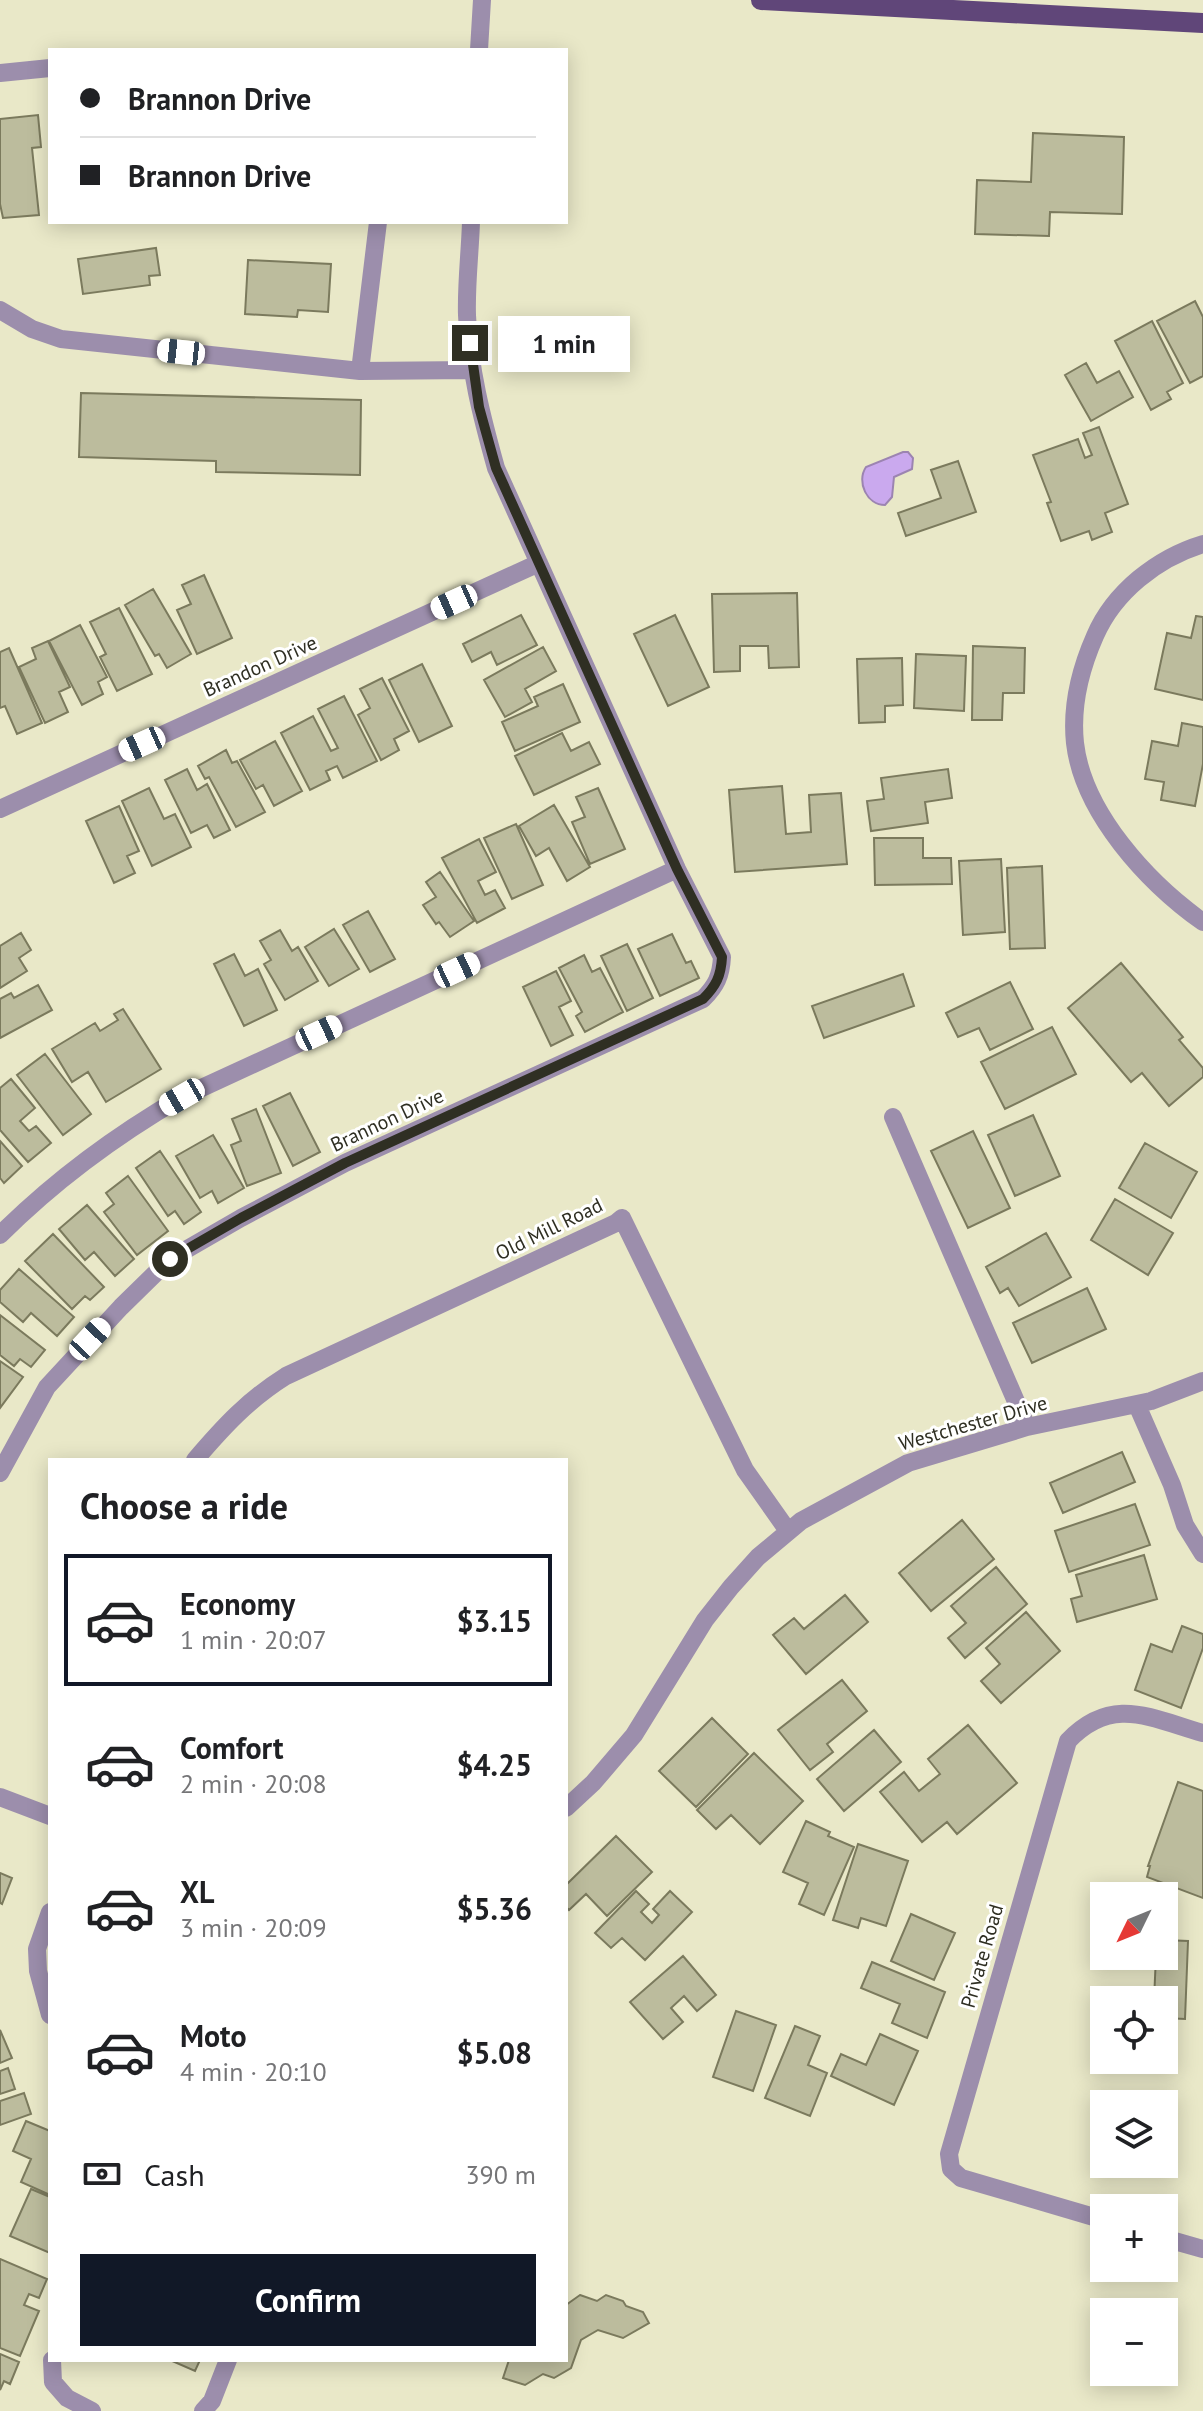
<!DOCTYPE html>
<html lang="en">
<head>
<meta charset="utf-8">
<style>
  body { margin:0; font-family:"PT Sans",sans-serif; background:#f2f2f2; color:#202124; height:100vh; display:flex; flex-direction:column; font-size:30px; white-space:nowrap }
  * { box-sizing:border-box; margin:0 }
  p { font-size:26px; color:#757577 }
  .icon { flex:none; width:44px; height:44px; fill:none; stroke:currentColor; stroke-width:2; stroke-linecap:round; stroke-linejoin:round }
  .map { position:relative; flex:1; overflow:hidden }
  .details { position:absolute; left:48px; top:1458px; width:520px; height:904px; display:flex; flex-direction:column; background:#fff; border-radius:0px; box-shadow:0 4px 20px #0003 }
  .details>* { flex:none }
  .hud { position:absolute; left:48px; top:48px; width:520px; height:176px; border-radius:0px; box-shadow:0 4px 20px #0003; display:grid; align-content:center; height:176px; padding:0 32px; background:#fff }
  .needle { width:52px; rotate:227deg }
  .fabs { position:absolute; left:1090px; top:1882px; display:grid; gap:16px }
  .fabs a { display:grid; place-items:center; width:88px; height:88px; border-radius:0px; background:#fff; box-shadow:0 4px 20px #0003; font-size:40px }
  .end { position:absolute; width:36px; height:36px; margin:-18px; border:10px solid #2f2f23; background:#fff; box-shadow:0 0 0 4px #fff }
  .from { border-radius:50% }
  .bubble { position:absolute; height:56px; border-radius:0px; background:#fff; box-shadow:0 4px 20px #0003; font-size:26px; font-weight:700; line-height:56px; text-align:center }
  .car { position:absolute; width:24px; height:48px; margin:-24px -12px; border-radius:10px; box-shadow:0 0 6px 2px #0007; background:linear-gradient(#fff 24%,#345 0 40%,#fff 0 76%,#345 0 86%,#fff 0) }
  .hud b { display:flex; align-items:center; gap:28px; height:76px; font-size:30px }
  .hud b+b { border-top:2px solid #e0e0e0 }
  .hud i { width:20px; height:20px; background:#202124 }
  ul { padding:0; list-style:none }
  li { display:flex; align-items:center; gap:24px; height:132px; margin:0 16px 12px; padding:0 16px; border:4px solid transparent; border-radius:0px }
  li div { flex:1 }
  li b { display:block; font-size:30px }
  li em { font-style:normal; font-weight:700 }
  li.current { border-color:#111827 }
  li>.icon { width:72px; height:72px; stroke-width:1.5 }
  h2 { padding:0 32px; font-size:36px; line-height:96px }
  .pay { display:flex; align-items:center; gap:20px; height:88px; padding:0 32px; font-size:30px }
  .pay p { margin-inline-start:auto }
  .button { display:flex; gap:16px; margin-top:auto; padding:16px 32px }
  .button a { flex:1; height:92px; border-radius:0px; background:#111827; color:#fff; font-size:32px; font-weight:700; line-height:92px; text-align:center }
  .map>svg:first-child { display:block }
</style>
</head>
<body>
<div class="map">
<svg width="1203" height="2411" viewBox="0 0 1203 2411">
  <rect width="100%" height="100%" fill="#e9e8c8"/>
  <path fill="#caa9ee" stroke="#9c84b1" stroke-width="2" d="M 903,452 L 908,452 L 913,458 L 912,469 L 894,477 L 892,497 L 885,505 C 867,505 856,482 866,467 Z"/>
  <path fill="#bcbc9d" stroke="#7b7a5d" stroke-width="2" d="M 38,115 L 41,147 L 32,148 L 39,215 L 3,218 L 0,204 L 0,119 Z
    M 1033,133 L 1124,137 L 1122,214 L 1050,212 L 1049,236 L 975,234 L 977,180 L 1031,182 Z
    M 156,248 L 160,275 L 149,276 L 150,285 L 83,294 L 78,259 Z
    M 248,260 L 331,264 L 328,312 L 298,310 L 297,317 L 245,314 Z
    M 1195,301 L 1203,317 L 1203,376 L 1190,383 L 1157,321 Z
    M 1152,321 L 1183,383 L 1167,392 L 1171,399 L 1151,410 L 1115,341 Z
    M 1086,363 L 1097,383 L 1119,371 L 1133,397 L 1091,421 L 1065,375 Z
    M 81,393 L 361,400 L 360,475 L 216,472 L 216,461 L 79,457 Z
    M 1099,427 L 1128,504 L 1105,513 L 1112,532 L 1092,540 L 1089,531 L 1061,541 L 1047,503 L 1051,502 L 1033,455 L 1078,439 L 1085,458 L 1092,455 L 1083,433 Z
    M 958,461 L 976,512 L 906,536 L 898,513 L 941,498 L 931,470 Z
    M 204,575 L 232,638 L 197,654 L 177,610 L 191,604 L 182,585 Z
    M 153,589 L 191,654 L 167,668 L 159,654 L 155,656 L 125,605 Z
    M 797,593 L 799,667 L 769,668 L 768,646 L 740,646 L 740,671 L 714,672 L 712,594 Z
    M 119,608 L 152,674 L 117,691 L 100,657 L 106,654 L 90,622 Z
    M 521,615 L 537,645 L 497,665 L 491,652 L 472,662 L 463,644 Z
    M 675,615 L 709,687 L 668,706 L 634,634 Z
    M 1196,616 L 1203,617 L 1203,700 L 1155,689 L 1167,633 L 1191,638 Z
    M 80,625 L 107,677 L 98,682 L 103,694 L 82,705 L 49,641 Z
    M 48,641 L 70,687 L 59,692 L 68,712 L 45,723 L 19,667 L 36,659 L 32,648 Z
    M 973,646 L 1025,648 L 1024,693 L 1003,693 L 1002,720 L 972,720 Z
    M 543,647 L 556,671 L 525,689 L 532,702 L 505,717 L 484,680 Z
    M 9,648 L 42,723 L 17,734 L 5,706 L 0,708 L 0,652 Z
    M 916,654 L 966,656 L 964,711 L 914,708 Z
    M 902,658 L 903,705 L 885,706 L 885,722 L 859,723 L 857,659 Z
    M 422,664 L 452,726 L 419,742 L 389,680 Z
    M 382,678 L 409,731 L 394,739 L 399,750 L 381,760 L 358,715 L 370,708 L 360,689 Z
    M 563,684 L 580,722 L 515,751 L 502,722 L 538,706 L 534,697 Z
    M 344,696 L 377,761 L 343,778 L 337,766 L 326,771 L 330,780 L 310,790 L 281,733 L 313,716 L 331,751 L 338,748 L 318,709 Z
    M 1182,723 L 1203,727 L 1203,764 L 1195,806 L 1161,800 L 1164,782 L 1145,779 L 1152,741 L 1178,746 Z
    M 562,733 L 571,751 L 589,742 L 600,764 L 534,795 L 515,756 Z
    M 275,741 L 302,791 L 274,806 L 263,785 L 256,789 L 240,760 Z
    M 226,750 L 232,763 L 237,761 L 265,812 L 236,827 L 209,777 L 205,779 L 198,766 Z
    M 187,769 L 197,790 L 207,784 L 230,830 L 214,838 L 207,825 L 191,833 L 165,780 Z
    M 948,769 L 952,798 L 925,802 L 928,823 L 871,831 L 867,801 L 884,799 L 881,778 Z
    M 782,786 L 786,834 L 811,832 L 809,795 L 841,793 L 847,864 L 735,872 L 729,790 Z
    M 149,788 L 164,819 L 175,814 L 191,847 L 152,866 L 122,801 Z
    M 598,788 L 625,849 L 590,864 L 572,822 L 585,817 L 576,797 Z
    M 554,805 L 590,867 L 567,881 L 549,848 L 536,856 L 519,826 Z
    M 119,806 L 139,851 L 127,856 L 135,873 L 114,883 L 86,821 Z
    M 516,824 L 543,885 L 512,899 L 484,838 Z
    M 874,838 L 923,838 L 923,858 L 951,858 L 952,884 L 875,885 Z
    M 479,839 L 496,872 L 478,881 L 485,895 L 495,890 L 505,908 L 477,923 L 442,858 Z
    M 1001,859 L 1005,932 L 963,935 L 959,861 Z
    M 1042,866 L 1045,948 L 1010,949 L 1007,868 Z
    M 440,872 L 474,921 L 450,937 L 439,922 L 436,924 L 423,905 L 436,897 L 426,882 Z
    M 368,911 L 395,959 L 370,972 L 343,925 Z
    M 334,929 L 359,969 L 329,986 L 305,947 Z
    M 280,930 L 292,951 L 298,947 L 318,981 L 285,1000 L 264,964 L 271,960 L 260,941 Z
    M 21,933 L 31,950 L 19,958 L 27,971 L 0,988 L 0,946 Z
    M 672,934 L 686,963 L 691,961 L 699,978 L 660,996 L 638,949 Z
    M 627,944 L 653,998 L 627,1011 L 601,956 Z
    M 234,954 L 245,976 L 258,969 L 277,1010 L 244,1026 L 214,964 Z
    M 584,955 L 592,972 L 600,968 L 623,1012 L 585,1032 L 576,1016 L 582,1012 L 559,968 Z
    M 1121,963 L 1183,1037 L 1179,1040 L 1203,1068 L 1203,1077 L 1169,1106 L 1142,1073 L 1131,1082 L 1068,1008 Z
    M 556,971 L 571,1001 L 559,1007 L 573,1035 L 551,1046 L 523,987 Z
    M 903,974 L 914,1006 L 824,1038 L 812,1006 Z
    M 1010,982 L 1033,1029 L 990,1050 L 979,1028 L 958,1037 L 946,1013 Z
    M 38,985 L 52,1010 L 0,1038 L 0,999 L 11,993 L 14,998 Z
    M 123,1009 L 161,1069 L 106,1102 L 88,1072 L 72,1082 L 52,1049 L 95,1023 L 100,1031 L 118,1020 L 114,1014 Z
    M 1052,1027 L 1076,1074 L 1005,1109 L 981,1062 Z
    M 45,1054 L 91,1114 L 63,1135 L 17,1075 Z
    M 11,1079 L 35,1108 L 20,1121 L 29,1131 L 36,1126 L 51,1143 L 28,1162 L 0,1130 L 0,1088 Z
    M 290,1093 L 320,1152 L 293,1166 L 263,1106 Z
    M 256,1109 L 281,1173 L 247,1186 L 231,1145 L 241,1141 L 232,1119 Z
    M 1033,1115 L 1060,1176 L 1015,1196 L 988,1135 Z
    M 973,1131 L 1010,1208 L 968,1228 L 931,1151 Z
    M 213,1135 L 244,1188 L 218,1203 L 212,1191 L 200,1198 L 176,1156 Z
    M 0,1141 L 22,1166 L 4,1183 L 0,1178 Z
    M 1145,1143 L 1197,1172 L 1171,1218 L 1119,1188 Z
    M 160,1151 L 201,1212 L 184,1224 L 175,1211 L 168,1216 L 136,1168 Z
    M 128,1176 L 168,1231 L 137,1255 L 104,1212 L 114,1204 L 106,1193 Z
    M 1115,1199 L 1173,1233 L 1148,1275 L 1091,1240 Z
    M 87,1205 L 134,1259 L 115,1276 L 94,1252 L 85,1260 L 59,1229 Z
    M 1046,1233 L 1071,1277 L 1019,1306 L 1008,1288 L 1000,1293 L 986,1267 Z
    M 53,1234 L 104,1287 L 90,1300 L 85,1296 L 72,1309 L 25,1261 Z
    M 19,1269 L 74,1317 L 57,1336 L 31,1313 L 23,1322 L 0,1302 L 0,1290 Z
    M 1087,1288 L 1106,1329 L 1032,1363 L 1013,1323 Z
    M 0,1315 L 45,1350 L 31,1367 L 20,1359 L 14,1366 L 0,1355 Z
    M 0,1361 L 23,1377 L 0,1408 Z
    M 1122,1452 L 1135,1482 L 1063,1513 L 1050,1483 Z
    M 1135,1504 L 1150,1545 L 1069,1572 L 1055,1531 Z
    M 962,1520 L 994,1559 L 931,1611 L 899,1573 Z
    M 1144,1555 L 1157,1599 L 1077,1622 L 1071,1599 L 1082,1596 L 1076,1575 Z
    M 996,1567 L 1027,1604 L 965,1658 L 948,1638 L 966,1623 L 951,1606 Z
    M 845,1595 L 868,1622 L 806,1674 L 773,1635 L 794,1618 L 804,1629 Z
    M 1026,1612 L 1060,1651 L 1001,1703 L 981,1681 L 1000,1664 L 986,1648 Z
    M 1182,1626 L 1203,1634 L 1203,1648 L 1181,1708 L 1135,1690 L 1151,1644 L 1172,1652 Z
    M 842,1680 L 867,1711 L 827,1744 L 833,1752 L 810,1770 L 778,1730 Z
    M 712,1718 L 748,1754 L 696,1807 L 659,1771 Z
    M 968,1725 L 1017,1783 L 957,1834 L 947,1822 L 922,1842 L 880,1792 L 904,1772 L 919,1791 L 940,1774 L 928,1759 Z
    M 874,1730 L 901,1762 L 844,1811 L 817,1779 Z
    M 754,1753 L 803,1801 L 760,1844 L 731,1815 L 716,1829 L 697,1810 Z
    M 1178,1782 L 1203,1791 L 1203,1898 L 1147,1877 L 1150,1866 L 1148,1866 Z
    M 806,1821 L 830,1832 L 828,1836 L 854,1847 L 824,1915 L 799,1904 L 808,1883 L 783,1872 Z
    M 616,1836 L 652,1872 L 607,1916 L 586,1894 L 569,1910 L 566,1907 L 566,1885 Z
    M 858,1844 L 908,1861 L 886,1926 L 861,1918 L 858,1928 L 833,1920 Z
    M 0,1873 L 12,1878 L 2,1904 L 0,1903 Z
    M 636,1891 L 649,1904 L 641,1912 L 652,1923 L 659,1915 L 653,1909 L 670,1891 L 692,1912 L 645,1960 L 622,1938 L 611,1948 L 595,1933 Z
    M 911,1914 L 955,1933 L 934,1980 L 891,1961 Z
    M 1164,1940 L 1188,1941 L 1185,2019 L 1164,2018 L 1164,2000 L 1154,2000 L 1156,1956 L 1164,1956 Z
    M 683,1956 L 716,1995 L 697,2011 L 684,1996 L 671,2008 L 683,2022 L 663,2039 L 630,2002 Z
    M 872,1962 L 945,1992 L 927,2038 L 892,2023 L 900,2004 L 861,1988 Z
    M 736,2011 L 776,2025 L 753,2091 L 713,2077 Z
    M 795,2026 L 820,2036 L 808,2065 L 827,2073 L 810,2116 L 765,2098 Z
    M 0,2030 L 12,2058 L 0,2063 Z
    M 880,2034 L 918,2051 L 894,2105 L 831,2076 L 841,2054 L 866,2065 Z
    M 8,2068 L 15,2089 L 0,2094 L 0,2071 Z
    M 24,2093 L 31,2114 L 0,2125 L 0,2101 Z
    M 26,2121 L 50,2131 L 50,2195 L 21,2182 L 31,2159 L 13,2151 Z
    M 31,2189 L 50,2197 L 50,2253 L 10,2236 Z
    M 0,2259 L 47,2279 L 39,2298 L 29,2294 L 24,2305 L 39,2311 L 20,2356 L 0,2348 Z
    M 580,2295 L 597,2301 L 606,2295 L 623,2301 L 626,2306 L 643,2312 L 649,2323 L 623,2338 L 598,2330 L 581,2340 L 571,2368 L 554,2378 L 543,2374 L 525,2385 L 503,2378 L 509,2360 L 566,2360 L 566,2305 Z
    M 0,2354 L 19,2362 L 10,2384 L 4,2381 L 0,2390 Z
    M 170,2360 L 200,2360 L 195,2371 Z"/>
  <g fill="none" stroke-linecap="round" stroke-linejoin="round">
    <path stroke="#9c8eac" stroke-width="18" d="M 479,50 L 482,0
      M 0,73 L 50,68
      M 0,310 L 32,329 L 61,339 L 360,371 L 378,222
      M 360,371 L 472,370
      M 1203,544 C 1157,558 1114,592 1095,636 C 1080,670 1071,705 1075,743 C 1083,813 1148,883 1203,922
      M 0,809 L 539,563
      M 893,1117 L 1027,1427
      M 0,1235 C 55,1180 115,1136 182,1097 L 677,869
      M 1137,1405 L 1172,1485 L 1185,1525 L 1203,1554
      M 195,1460 C 224,1426 248,1400 286,1376 L 616,1223 L 622,1218 L 745,1470 L 788,1531
      M 0,1473 L 47,1387 L 121,1307 L 170,1259 L 241,1218 L 345,1163 L 703,999 C 716,986 721,976 722,957 L 677,869 L 496,468 C 482,418 469,368 467,315 C 466,285 470,253 471,222
      M 0,1797 L 50,1816
      M 566,1808 L 593,1783 L 634,1735 L 705,1620 L 731,1587 L 758,1557 L 801,1521 L 908,1463 L 1027,1427 L 1151,1401 L 1203,1381
      M 50,1912 L 37,1949 L 38,1971 L 50,2015
      M 1104,2220 L 961,2178 L 951,2169 L 949,2154 L 1068,1741 C 1112,1695 1150,1718 1203,1733
      M 1164,2238 L 1203,2249
      M 52,2360 L 53,2382 L 67,2398 L 92,2411
      M 203,2411 L 212,2401 L 228,2360"/>
    <path stroke="#604679" stroke-width="20" d="M 761,0 L 1203,23"/>
  </g>
  <g fill="none" stroke-linecap="round" stroke-linejoin="round">
    <path stroke="#2f2f23" stroke-width="10" d="M 170,1259 L 241,1218 L 345,1163 L 703,999 C 716,986 721,976 722,957 L 677,869 L 496,468 L 479,407 L 470,343"/>
  </g>
  <g text-anchor="middle" dominant-baseline="central" stroke-width="6" stroke-linejoin="round" paint-order="stroke">
    <g font-size="20" fill="#2f2f23" stroke="#fff">
      <text transform="translate(260 666) rotate(-24)">Brandon Drive</text>
      <text transform="translate(387 1120) rotate(-25)">Brannon Drive</text>
      <text transform="translate(549 1229) rotate(-26)">Old Mill Road</text>
      <text transform="translate(973 1423) rotate(-16)">Westchester Drive</text>
      <text transform="translate(982 1956) rotate(-74)">Private Road</text>
    </g>
  </g>
</svg>
<div class="fabs">
<a><svg class="needle" viewBox="-14 -14 28 28"><path d="M0-13l5 13h-10z" fill="#e53935"/><path d="M0 13l5-13h-10z" fill="#757577"/></svg></a>
<a><svg class="icon" aria-label="locate" viewBox="0 0 24 24"><circle cx="12" cy="12" r="6"/><path d="M12 2v4M12 18v4M2 12h4M18 12h4"/></svg></a>
<a><svg class="icon" aria-label="layers" viewBox="0 0 24 24"><path d="M12 4l9 5-9 5-9-5zM3 14l9 5 9-5"/></svg></a>
<a>+</a>
<a>−</a>
</div>
<i class="end from" style="left:170px;top:1259px"></i>
<i class="end" style="left:470px;top:343px"></i>
<div class="bubble" style="left:498px;top:316px;width:132px">1 min</div>
<i class="car" style="left:181px;top:352px;rotate:276deg"></i>
<i class="car" style="left:454px;top:602px;rotate:246deg"></i>
<i class="car" style="left:142px;top:744px;rotate:246deg"></i>
<i class="car" style="left:457px;top:970px;rotate:65deg"></i>
<i class="car" style="left:319px;top:1033px;rotate:65deg"></i>
<i class="car" style="left:182px;top:1097px;rotate:240deg"></i>
<i class="car" style="left:90px;top:1339px;rotate:43deg"></i>
<div class="hud">
<b><i class="from"></i>Brannon Drive</b>
<b><i></i>Brannon Drive</b>
</div>
<section class="details">
<h2>Choose a ride</h2>
<ul>
<li class="current"><svg class="icon" aria-label="car" viewBox="0 0 24 24"><path d="M5 17H2v-5l4-1 3-4h7l3 4 3 1v5h-3M9 17h6M6 11h13"/><circle cx="7" cy="17" r="2"/><circle cx="17" cy="17" r="2"/></svg><div><b>Economy</b><p>1 min · 20:07</p></div><em>$3.15</em></li>
<li><svg class="icon" aria-label="car" viewBox="0 0 24 24"><path d="M5 17H2v-5l4-1 3-4h7l3 4 3 1v5h-3M9 17h6M6 11h13"/><circle cx="7" cy="17" r="2"/><circle cx="17" cy="17" r="2"/></svg><div><b>Comfort</b><p>2 min · 20:08</p></div><em>$4.25</em></li>
<li><svg class="icon" aria-label="car" viewBox="0 0 24 24"><path d="M5 17H2v-5l4-1 3-4h7l3 4 3 1v5h-3M9 17h6M6 11h13"/><circle cx="7" cy="17" r="2"/><circle cx="17" cy="17" r="2"/></svg><div><b>XL</b><p>3 min · 20:09</p></div><em>$5.36</em></li>
<li><svg class="icon" aria-label="car" viewBox="0 0 24 24"><path d="M5 17H2v-5l4-1 3-4h7l3 4 3 1v5h-3M9 17h6M6 11h13"/><circle cx="7" cy="17" r="2"/><circle cx="17" cy="17" r="2"/></svg><div><b>Moto</b><p>4 min · 20:10</p></div><em>$5.08</em></li>
</ul>
<div class="pay"><svg class="icon" aria-label="cash" viewBox="0 0 24 24"><path d="M3 7h18v10H3z"/><circle cx="12" cy="12" r="2"/></svg>Cash<p>390 m</p></div>
<div class="button"><a>Confirm</a></div>
</section>
</div>
</body>
</html>
